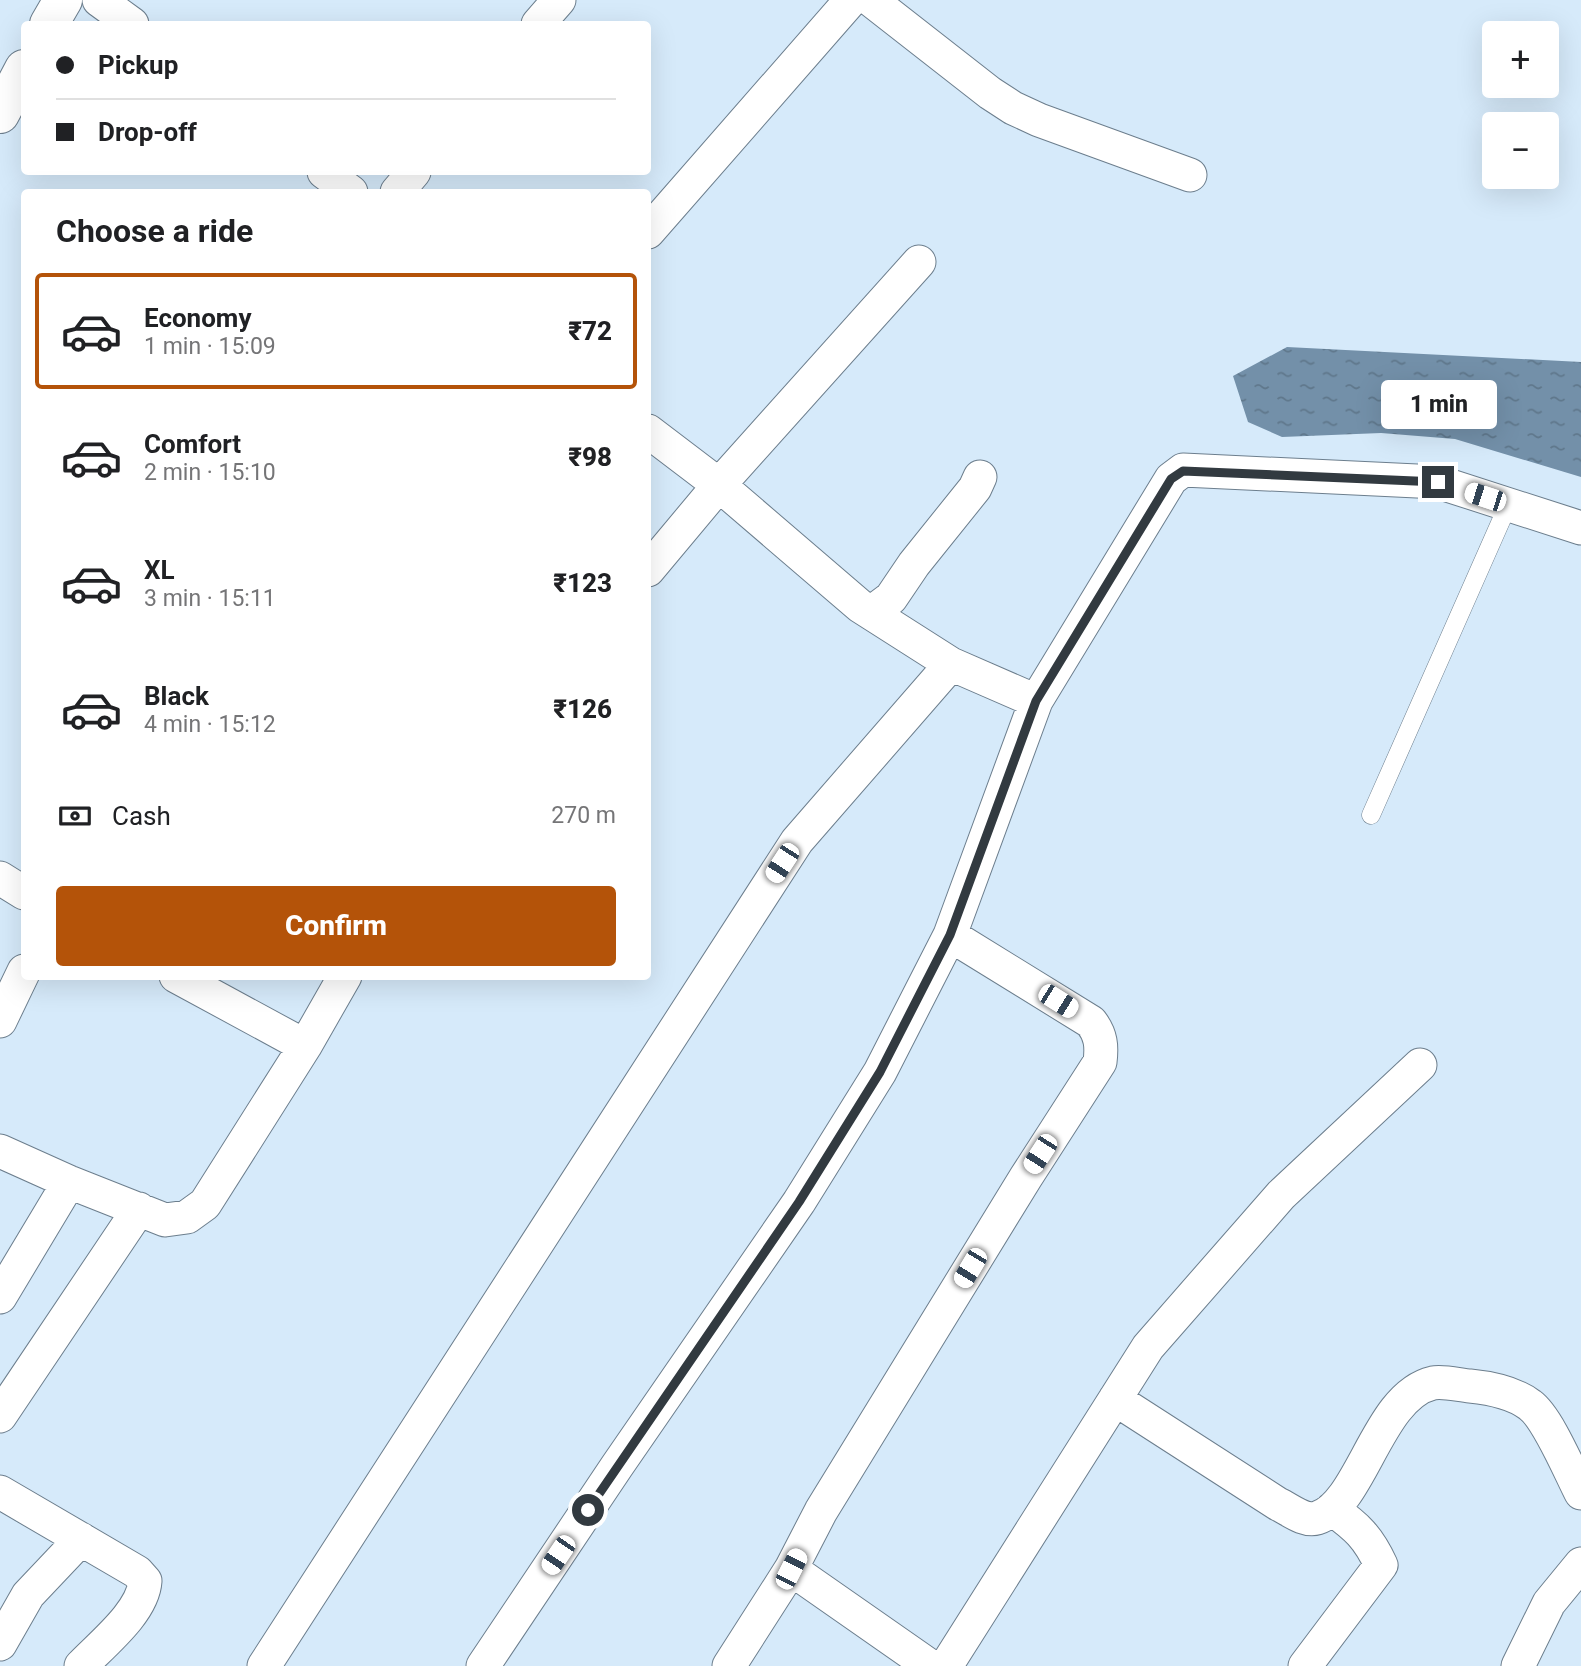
<!DOCTYPE html>
<html lang="en">
<head>
<meta charset="utf-8">
<style>
  body { margin:0; font-family:Roboto,sans-serif; background:#f2f2f2; color:#202124; height:100vh; display:flex; flex-direction:column; font-size:26px; white-space:nowrap }
  * { box-sizing:border-box; margin:0 }
  p { font-size:23px; color:#757577 }
  .icon { flex:none; width:38px; height:38px; fill:none; stroke:currentColor; stroke-width:2; stroke-linecap:round; stroke-linejoin:round }
  .map { position:relative; flex:1; overflow:hidden }
  .drawer { position:absolute; left:21px; top:189px; width:630px; height:791px; display:flex; flex-direction:column; background:#fff; border-radius:7px; box-shadow:0 7px 28px #0002 }
  .drawer>* { flex:none }
  .banner { position:absolute; left:21px; top:21px; width:630px; height:154px; border-radius:7px; box-shadow:0 7px 28px #0002; display:grid; align-content:center; height:154px; padding:0 35px; background:#fff }
  .tools { position:absolute; left:1482px; top:21px; display:grid; gap:14px }
  .tools a { display:grid; place-items:center; width:77px; height:77px; border-radius:7px; background:#fff; box-shadow:0 7px 28px #0002; font-size:35px }
  .end { position:absolute; width:32px; height:32px; margin:-16px; border:9px solid #323a40; background:#fff; box-shadow:0 0 0 4px #fff }
  .from { border-radius:50% }
  .bubble { position:absolute; height:49px; border-radius:7px; background:#fff; box-shadow:0 7px 28px #0002; font-size:23px; font-weight:800; line-height:49px; text-align:center }
  .car { position:absolute; width:21px; height:42px; margin:-21px -10px; border-radius:9px; box-shadow:0 0 5px 2px #0007; background:linear-gradient(#fff 24%,#345 0 40%,#fff 0 76%,#345 0 86%,#fff 0) }
  .banner b { display:flex; align-items:center; gap:24px; height:66px; font-size:26px }
  .banner b+b { border-top:2px solid #e0e0e0 }
  .banner i { width:18px; height:18px; background:#202124 }
  ul { padding:0; list-style:none }
  li { display:flex; align-items:center; gap:21px; height:116px; margin:0 14px 10px; padding:0 21px; border:4px solid transparent; border-radius:7px }
  li div { flex:1 }
  li b { display:block; font-size:26px }
  li em { font-style:normal; font-weight:800 }
  li.current { border-color:#b45309 }
  li>.icon { width:63px; height:63px; stroke-width:1.5 }
  h2 { padding:0 35px; font-size:32px; line-height:84px }
  .pay { display:flex; align-items:center; gap:18px; height:77px; padding:0 35px; font-size:26px }
  .pay p { margin-inline-start:auto }
  .button { display:flex; gap:14px; margin-top:auto; padding:14px 35px }
  .button a { flex:1; height:80px; border-radius:7px; background:#b45309; color:#fff; font-size:28px; font-weight:800; line-height:80px; text-align:center }
  .map>svg:first-child { display:block }
</style>
</head>
<body>
<div class="map">
<svg width="1581" height="1666" viewBox="0 0 1581 1666">
  <defs>
    <pattern id="water-ripples" width="26" height="14" patternUnits="userSpaceOnUse" patternTransform="scale(1.75)"><rect width="26" height="14" fill="#7390a9"/><path d="M2 4q2-2 4 0t4 0M15 11q2-2 4 0t4 0" fill="none" stroke="#5f778b"/></pattern>
  </defs>
  <rect width="100%" height="100%" fill="#d6eafa"/>
  <path fill="url(#water-ripples)" d="M 1287,347 L 1581,362 L 1581,477 L 1455,439 L 1381,433 L 1282,437 L 1248,422 L 1233,376 Z"/>
  <g fill="none" stroke-linecap="round" stroke-linejoin="round">
    <g stroke="#6c7e8d" stroke-width="19">
      <path id="lane" d="M 1371,815 L 1508,505"/>
    </g>
    <g stroke="#6c7e8d" stroke-width="35">
      <path id="street" d="M 99,0 L 132,24
        M 871,0 L 990,93 L 1013,108 L 1039,120 L 1190,175
        M 538,24 L 559,0
        M 324,172 L 351,192
        M 397,192 L 414,172
        M 648,232 L 851,0
        M 648,431 L 719,485 L 860,606 L 951,664 L 1036,701
        M 648,570 L 719,485 L 919,262
        M 871,613 L 891,598 L 914,564 L 975,488 L 980,477
        M 0,878 L 24,893
        M 176,976 L 305,1046
        M 0,1021 L 24,971
        M 0,1151 L 69,1182 L 165,1220 L 187,1217 L 205,1204 L 305,1046 L 345,976
        M 0,1297 L 69,1182
        M 1115,1399 L 1278,1504 C 1289,1509 1304,1522 1317,1518 C 1362,1504 1377,1396 1433,1383 C 1443,1381 1459,1385 1470,1386 C 1490,1388 1513,1392 1530,1405 C 1548,1418 1570,1472 1581,1493
        M 0,1416 L 139,1209
        M 0,1492 L 137,1572 L 145,1581 C 143,1612 102,1644 81,1666
        M 791,1569 L 930,1666
        M 0,1644 L 28,1595 L 81,1539
        M 264,1666 L 797,841 L 951,664
        M 483,1666 L 617,1466 L 799,1202 L 880,1072 L 950,935 L 1036,701 L 1171,479 L 1183,470 L 1438,482 L 1581,528
        M 729,1666 L 791,1569 L 821,1511 L 1026,1177 L 1100,1062 C 1102,1046 1101,1035 1091,1022 L 950,935
        M 946,1666 L 1148,1347 L 1281,1195 L 1420,1065
        M 1305,1666 L 1381,1565 C 1368,1537 1357,1527 1332,1509
        M 1518,1666 L 1549,1603 L 1581,1564"/>
    </g>
    <g stroke="#6c7e8d" stroke-width="40">
      <path id="secondary" d="M 49,24 L 63,0
        M 0,114 L 24,69"/>
    </g>
    <use href="#lane" stroke="#fff" stroke-width="18"/>
    <use href="#street" stroke="#fff" stroke-width="33"/>
    <use href="#secondary" stroke="#fff" stroke-width="38"/>
  </g>
  <g fill="none" stroke-linecap="round" stroke-linejoin="round">
    <path stroke="#323a40" stroke-width="9" d="M 588,1510 L 799,1202 L 880,1072 L 950,935 L 1036,701 L 1171,479 L 1183,471 L 1438,482"/>
  </g>
</svg>
<div class="tools">
<a>+</a>
<a>−</a>
</div>
<i class="end from" style="left:588px;top:1510px"></i>
<i class="end" style="left:1438px;top:482px"></i>
<div class="bubble" style="left:1381px;top:380px;width:116px">1 min</div>
<i class="car" style="left:1485px;top:497px;rotate:288deg"></i>
<i class="car" style="left:782px;top:863px;rotate:213deg"></i>
<i class="car" style="left:1058px;top:1001px;rotate:122deg"></i>
<i class="car" style="left:1040px;top:1154px;rotate:213deg"></i>
<i class="car" style="left:970px;top:1268px;rotate:211deg"></i>
<i class="car" style="left:558px;top:1555px;rotate:214deg"></i>
<i class="car" style="left:791px;top:1569px;rotate:27deg"></i>
<div class="banner">
<b><i class="from"></i>Pickup</b>
<b><i></i>Drop-off</b>
</div>
<section class="drawer">
<h2>Choose a ride</h2>
<ul>
<li class="current"><svg class="icon" aria-label="car" viewBox="0 0 24 24"><path d="M5 17H2v-5l4-1 3-4h7l3 4 3 1v5h-3M9 17h6M6 11h13"/><circle cx="7" cy="17" r="2"/><circle cx="17" cy="17" r="2"/></svg><div><b>Economy</b><p>1 min · 15:09</p></div><em>₹72</em></li>
<li><svg class="icon" aria-label="car" viewBox="0 0 24 24"><path d="M5 17H2v-5l4-1 3-4h7l3 4 3 1v5h-3M9 17h6M6 11h13"/><circle cx="7" cy="17" r="2"/><circle cx="17" cy="17" r="2"/></svg><div><b>Comfort</b><p>2 min · 15:10</p></div><em>₹98</em></li>
<li><svg class="icon" aria-label="car" viewBox="0 0 24 24"><path d="M5 17H2v-5l4-1 3-4h7l3 4 3 1v5h-3M9 17h6M6 11h13"/><circle cx="7" cy="17" r="2"/><circle cx="17" cy="17" r="2"/></svg><div><b>XL</b><p>3 min · 15:11</p></div><em>₹123</em></li>
<li><svg class="icon" aria-label="car" viewBox="0 0 24 24"><path d="M5 17H2v-5l4-1 3-4h7l3 4 3 1v5h-3M9 17h6M6 11h13"/><circle cx="7" cy="17" r="2"/><circle cx="17" cy="17" r="2"/></svg><div><b>Black</b><p>4 min · 15:12</p></div><em>₹126</em></li>
</ul>
<div class="pay"><svg class="icon" aria-label="cash" viewBox="0 0 24 24"><path d="M3 7h18v10H3z"/><circle cx="12" cy="12" r="2"/></svg>Cash<p>270 m</p></div>
<div class="button"><a>Confirm</a></div>
</section>
</div>
</body>
</html>
